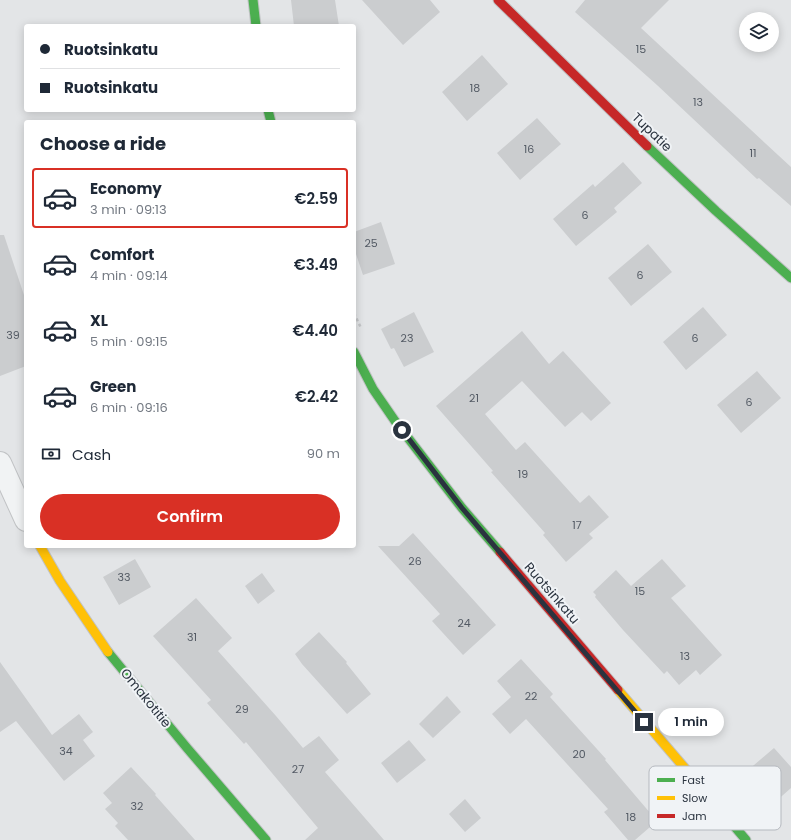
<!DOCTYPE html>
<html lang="en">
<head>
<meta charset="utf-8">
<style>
  body { margin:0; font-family:Poppins,sans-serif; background:#f2f2f3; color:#1f2937; height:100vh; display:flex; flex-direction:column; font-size:15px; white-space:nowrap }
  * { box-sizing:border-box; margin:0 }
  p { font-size:13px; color:#747a83 }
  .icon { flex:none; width:22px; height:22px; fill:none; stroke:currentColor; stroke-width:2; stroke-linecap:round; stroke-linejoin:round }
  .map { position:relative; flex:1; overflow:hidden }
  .drawer { position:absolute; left:24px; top:120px; width:332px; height:428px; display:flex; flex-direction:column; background:#fff; border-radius:4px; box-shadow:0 2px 10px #0003 }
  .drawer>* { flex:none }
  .banner { position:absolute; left:24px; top:24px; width:332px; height:88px; border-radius:4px; box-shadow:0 2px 10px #0003; display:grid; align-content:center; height:88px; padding:0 16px; background:#fff }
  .tools { position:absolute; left:739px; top:12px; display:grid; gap:8px }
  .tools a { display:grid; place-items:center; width:40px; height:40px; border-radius:50%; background:#fff; box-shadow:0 2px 10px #0003; font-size:20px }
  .end { position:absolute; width:18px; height:18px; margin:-9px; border:5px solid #2a333f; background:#fff; box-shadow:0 0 0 2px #fff }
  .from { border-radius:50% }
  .bubble { position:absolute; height:28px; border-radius:14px; background:#fff; box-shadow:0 2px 10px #0003; font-size:13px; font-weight:600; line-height:28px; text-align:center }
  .banner b { display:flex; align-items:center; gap:14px; height:38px; font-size:15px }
  .banner b+b { border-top:1px solid #e0e1e3 }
  .banner i { width:10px; height:10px; background:#1f2937 }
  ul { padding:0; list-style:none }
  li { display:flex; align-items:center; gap:12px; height:60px; margin:0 8px 6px; padding:0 8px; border:2px solid transparent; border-radius:4px }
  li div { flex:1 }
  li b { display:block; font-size:15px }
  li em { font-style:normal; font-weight:600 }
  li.on { border-color:#d93025 }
  li>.icon { width:36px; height:36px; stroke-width:1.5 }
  h2 { padding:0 16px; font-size:18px; line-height:48px }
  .pay { display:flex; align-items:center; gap:10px; height:44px; padding:0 16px; font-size:15px }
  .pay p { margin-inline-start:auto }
  .button { display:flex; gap:8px; margin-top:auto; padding:8px 16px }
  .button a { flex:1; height:46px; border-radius:24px; background:#d93025; color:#fff; font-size:16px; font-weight:600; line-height:46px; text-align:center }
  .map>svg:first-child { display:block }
</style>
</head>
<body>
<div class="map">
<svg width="791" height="840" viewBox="0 0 791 840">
  <rect width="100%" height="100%" fill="#e3e5e7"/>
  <path fill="#cbcdcf" d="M 291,0 L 335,0 L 339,26 L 294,26 Z
    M 362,0 L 430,0 L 440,12 L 403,45 Z
    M 585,0 L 669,0 L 641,28 L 791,167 L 791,206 L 759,178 L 757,179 L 657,85 L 575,12 Z
    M 482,55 L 508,84 L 467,121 L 442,92 Z
    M 537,118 L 561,144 L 520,180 L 497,153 Z
    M 623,162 L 642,183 L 614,208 L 617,212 L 576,246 L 553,219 L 593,184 L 595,187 Z
    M 381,222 L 395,264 L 363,275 L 354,248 L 354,232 Z
    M 0,235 L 4,235 L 26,301 L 26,366 L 0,376 Z
    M 648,244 L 672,272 L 631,306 L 608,278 Z
    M 703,307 L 727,335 L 686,370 L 663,342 Z
    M 414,312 L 434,352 L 404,367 L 394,348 L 391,349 L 381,329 Z
    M 522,331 L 549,364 L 563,351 L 611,403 L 591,421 L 582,412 L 565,427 L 522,381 L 485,414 L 516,450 L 525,442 L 580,503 L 589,495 L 609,517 L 589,534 L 593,538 L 566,562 L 543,535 L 545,533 L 491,472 L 493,471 L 436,406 Z
    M 757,371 L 781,398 L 741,433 L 717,405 Z
    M 413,533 L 496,625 L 463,655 L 432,621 L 440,614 L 378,546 L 399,546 Z
    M 135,559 L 151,587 L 119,605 L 103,577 Z
    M 662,559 L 686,586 L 671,598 L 722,655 L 700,675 L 696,670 L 679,685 L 667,671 L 664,674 L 623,630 L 595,597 L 596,595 L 593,592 L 616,570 L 631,586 Z
    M 262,573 L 275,591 L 258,604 L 245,586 Z
    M 196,598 L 232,638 L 218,651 L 276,716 L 303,748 L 319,736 L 339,760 L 325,772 L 384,840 L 305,840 L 318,828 L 246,742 L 244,744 L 207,703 L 211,700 L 153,636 Z
    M 319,632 L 347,662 L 346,663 L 371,694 L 347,714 L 302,664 L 295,654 Z
    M 521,659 L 553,694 L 550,697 L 606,759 L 605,760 L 657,821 L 635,840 L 628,840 L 604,812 L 608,809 L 526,719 L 510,734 L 492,714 L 511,697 L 497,681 Z
    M 0,662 L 52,735 L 79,714 L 93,732 L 83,740 L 95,756 L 64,781 L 16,721 L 0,732 Z
    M 447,696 L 461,712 L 433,738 L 419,724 Z
    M 409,740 L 426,760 L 397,783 L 381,763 Z
    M 774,748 L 791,767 L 791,788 L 774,803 L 747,771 Z
    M 131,767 L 156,794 L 155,795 L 195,840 L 128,840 L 115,826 L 118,823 L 105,809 L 112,803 L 103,793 Z
    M 465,799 L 481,818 L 465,832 L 449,814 Z"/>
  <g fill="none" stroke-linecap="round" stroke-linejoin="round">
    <g stroke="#c1c3c5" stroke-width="24">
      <path id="street" d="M 0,463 L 26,520"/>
    </g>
    <g stroke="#c1c3c5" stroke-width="11">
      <path id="fast" d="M 253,0 L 256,26
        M 268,110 L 271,122
        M 647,146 L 716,211 L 791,278
        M 354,352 L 373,389 L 395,421 L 462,508 L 500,552
        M 108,652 L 187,748 L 266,840
        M 706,793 L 746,840"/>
    </g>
    <g stroke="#c1c3c5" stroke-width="11">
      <path id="slow" d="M 40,546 L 60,581 L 108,652
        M 618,690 L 706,793"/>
    </g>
    <g stroke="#c1c3c5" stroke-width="11">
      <path id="jam" d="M 498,0 L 647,146
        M 500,552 L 618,690"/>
    </g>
    <path stroke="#c4c6c8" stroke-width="2.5" stroke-dasharray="3 3" stroke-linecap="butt" d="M 354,313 L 361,328"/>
    <use href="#street" stroke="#f1f3f4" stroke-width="22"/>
    <use href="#fast" stroke="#4caf50" stroke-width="9"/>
    <use href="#slow" stroke="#ffc107" stroke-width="9"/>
    <use href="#jam" stroke="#c62828" stroke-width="9"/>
  </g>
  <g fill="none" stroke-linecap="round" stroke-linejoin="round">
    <path stroke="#2a333f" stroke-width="5" d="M 402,430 L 462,508 L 644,722"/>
  </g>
  <g text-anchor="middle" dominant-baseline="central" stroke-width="4" stroke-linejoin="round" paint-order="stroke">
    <g font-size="11" fill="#535a64">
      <text x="641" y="49">15</text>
      <text x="475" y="88">18</text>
      <text x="698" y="102">13</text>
      <text x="529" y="149">16</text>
      <text x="753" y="153">11</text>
      <text x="585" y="215">6</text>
      <text x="371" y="243">25</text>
      <text x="640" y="275">6</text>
      <text x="13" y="335">39</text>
      <text x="407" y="338">23</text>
      <text x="695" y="338">6</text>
      <text x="474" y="398">21</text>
      <text x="749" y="402">6</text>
      <text x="523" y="474">19</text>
      <text x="577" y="525">17</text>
      <text x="415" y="561">26</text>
      <text x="124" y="577">33</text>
      <text x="640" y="591">15</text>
      <text x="464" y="623">24</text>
      <text x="192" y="637">31</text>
      <text x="685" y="656">13</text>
      <text x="531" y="696">22</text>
      <text x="242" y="709">29</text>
      <text x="66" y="751">34</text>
      <text x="579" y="754">20</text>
      <text x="298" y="769">27</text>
      <text x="137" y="806">32</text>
      <text x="631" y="817">18</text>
    </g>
    <g font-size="13" fill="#2a333f" stroke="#f0f3f6">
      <text transform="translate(652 132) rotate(44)">Tupatie</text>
      <text transform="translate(552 593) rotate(49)">Ruotsinkatu</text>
      <text transform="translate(146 698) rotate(51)">Omakotitie</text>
    </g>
  </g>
  <rect x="649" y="766" width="132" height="64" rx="6" fill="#f0f3f6" stroke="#b5b9bf" stroke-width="1"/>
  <rect x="657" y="778" width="18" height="4" fill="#4caf50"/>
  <rect x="657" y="796" width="18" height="4" fill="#ffc107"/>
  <rect x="657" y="814" width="18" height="4" fill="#c62828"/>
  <g font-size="11" fill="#2a333f">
    <text x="682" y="784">Fast</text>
    <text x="682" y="802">Slow</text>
    <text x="682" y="820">Jam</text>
  </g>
</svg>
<div class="tools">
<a><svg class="icon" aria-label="layers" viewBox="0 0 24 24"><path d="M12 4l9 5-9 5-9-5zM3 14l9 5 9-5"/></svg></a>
</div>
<i class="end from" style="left:402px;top:430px"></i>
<i class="end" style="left:644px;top:722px"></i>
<div class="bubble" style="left:658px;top:708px;width:66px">1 min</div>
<div class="banner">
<b><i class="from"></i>Ruotsinkatu</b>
<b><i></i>Ruotsinkatu</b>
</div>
<section class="drawer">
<h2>Choose a ride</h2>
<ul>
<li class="on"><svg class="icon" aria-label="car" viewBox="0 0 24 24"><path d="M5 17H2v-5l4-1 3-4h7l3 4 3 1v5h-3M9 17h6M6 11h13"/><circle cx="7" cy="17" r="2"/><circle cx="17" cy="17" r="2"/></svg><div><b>Economy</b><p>3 min · 09:13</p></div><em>€2.59</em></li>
<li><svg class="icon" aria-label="car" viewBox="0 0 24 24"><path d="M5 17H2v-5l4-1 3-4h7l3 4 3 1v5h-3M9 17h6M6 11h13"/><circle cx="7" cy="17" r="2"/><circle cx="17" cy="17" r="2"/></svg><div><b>Comfort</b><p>4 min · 09:14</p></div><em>€3.49</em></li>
<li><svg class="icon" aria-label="car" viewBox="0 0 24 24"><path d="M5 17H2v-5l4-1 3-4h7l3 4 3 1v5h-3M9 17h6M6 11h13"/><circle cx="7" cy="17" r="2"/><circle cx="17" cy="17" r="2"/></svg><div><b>XL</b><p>5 min · 09:15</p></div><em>€4.40</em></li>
<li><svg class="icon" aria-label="car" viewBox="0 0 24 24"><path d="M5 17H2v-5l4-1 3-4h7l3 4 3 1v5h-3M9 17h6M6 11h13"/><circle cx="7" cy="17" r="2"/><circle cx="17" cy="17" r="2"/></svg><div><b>Green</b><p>6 min · 09:16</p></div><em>€2.42</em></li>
</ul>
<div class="pay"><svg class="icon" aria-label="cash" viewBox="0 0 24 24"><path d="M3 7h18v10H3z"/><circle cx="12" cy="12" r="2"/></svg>Cash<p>90 m</p></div>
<div class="button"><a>Confirm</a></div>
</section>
</div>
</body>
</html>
